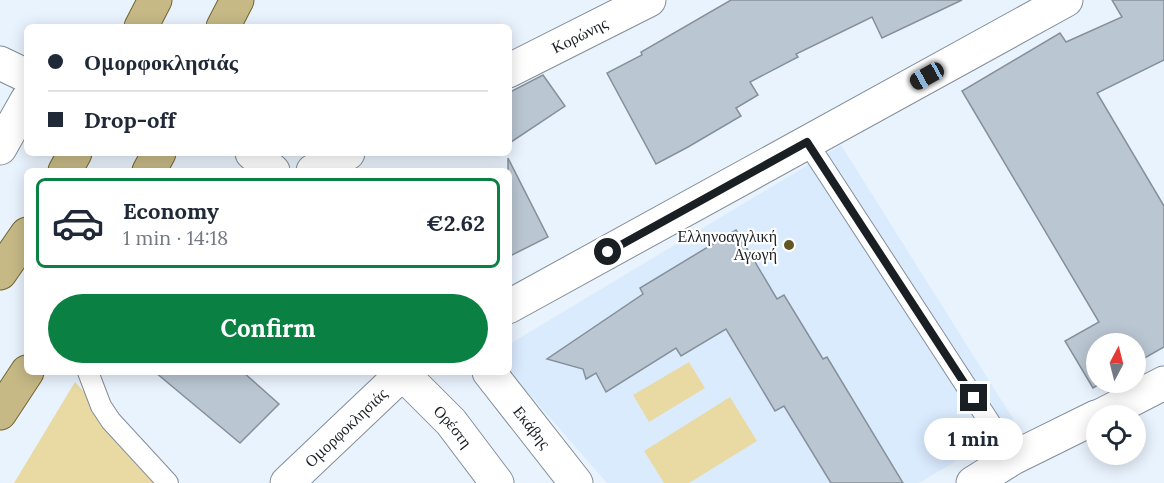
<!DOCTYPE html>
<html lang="en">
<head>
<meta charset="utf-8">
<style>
  body { margin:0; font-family:Lora,serif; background:#f2f2f3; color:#1f2937; height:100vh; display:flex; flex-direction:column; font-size:22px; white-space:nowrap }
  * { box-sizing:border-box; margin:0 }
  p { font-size:20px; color:#747a83 }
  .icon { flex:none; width:33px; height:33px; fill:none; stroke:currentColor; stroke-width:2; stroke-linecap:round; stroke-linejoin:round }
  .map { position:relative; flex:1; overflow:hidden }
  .side { position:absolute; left:24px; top:168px; width:488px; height:207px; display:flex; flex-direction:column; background:#fff; border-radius:9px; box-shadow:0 3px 15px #0003 }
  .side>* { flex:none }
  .banner { position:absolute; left:24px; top:24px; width:488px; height:132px; border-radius:9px; box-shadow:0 3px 15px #0003; display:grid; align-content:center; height:132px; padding:0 24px; background:#fff }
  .needle { width:39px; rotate:7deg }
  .buttons { position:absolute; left:1086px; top:333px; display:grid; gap:12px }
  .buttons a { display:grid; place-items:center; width:60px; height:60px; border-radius:50%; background:#fff; box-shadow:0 3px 15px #0003; font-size:30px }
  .end { position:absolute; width:27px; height:27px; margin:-14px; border:8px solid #1a1f23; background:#fff; box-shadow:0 0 0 3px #fff }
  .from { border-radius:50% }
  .bubble { position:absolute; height:42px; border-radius:21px; background:#fff; box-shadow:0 3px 15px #0003; font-size:20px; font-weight:700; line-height:42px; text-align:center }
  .car { position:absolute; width:18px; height:36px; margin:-18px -9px; border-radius:8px; box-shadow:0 0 4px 2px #0007; background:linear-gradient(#222 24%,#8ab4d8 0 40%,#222 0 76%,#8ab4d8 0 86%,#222 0) }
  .banner b { display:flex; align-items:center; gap:21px; height:57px; font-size:22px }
  .banner b+b { border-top:2px solid #e0e1e3 }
  .banner i { width:15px; height:15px; background:#1f2937 }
  ul { padding:10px 0 0; list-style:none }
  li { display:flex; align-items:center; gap:18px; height:90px; margin:0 12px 9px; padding:0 12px; border:3px solid transparent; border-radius:9px }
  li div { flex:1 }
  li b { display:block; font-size:22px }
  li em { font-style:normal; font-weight:700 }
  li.selected { border-color:#0b8043 }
  li>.icon { width:54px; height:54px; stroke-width:1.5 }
  .primary-button { display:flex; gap:12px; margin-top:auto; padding:12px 24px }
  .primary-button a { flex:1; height:69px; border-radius:36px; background:#0b8043; color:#fff; font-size:24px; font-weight:700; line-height:69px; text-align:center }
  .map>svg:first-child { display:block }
</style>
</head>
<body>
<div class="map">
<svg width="1164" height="483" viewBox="0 0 1164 483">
  <rect width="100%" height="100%" fill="#e9f3fd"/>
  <path fill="#daebfe" d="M 841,145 L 1017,425 L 919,483 L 607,483 L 509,371 L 508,345 Z"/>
  <path fill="#e9daa4" d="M 689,362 L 705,388 L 649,422 L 633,395 Z
    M 75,382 L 167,483 L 14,483 Z
    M 730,397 L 757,441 L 689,483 L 664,483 L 644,451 Z"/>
  <path fill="#bac6d2" stroke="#85909b" stroke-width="1.5" d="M 731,0 L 962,0 L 882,38 L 872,17 L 796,54 L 798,57 L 750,82 L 758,95 L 736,108 L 741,116 L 688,147 L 656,164 L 607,73 L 642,55 L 641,52 Z
    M 1112,0 L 1164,0 L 1164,60 L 1097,93 L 1164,206 L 1164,347 L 1136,363 L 1136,344 L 1096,344 L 1096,382 L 1103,382 L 1093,388 L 1065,341 L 1099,322 L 962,91 L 1060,33 L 1066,42 L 1122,17 Z
    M 543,75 L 565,106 L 508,144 L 508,93 Z
    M 508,158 L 548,237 L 508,257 Z
    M 736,230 L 777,299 L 784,295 L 823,359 L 827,357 L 903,483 L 831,483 L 784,406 L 775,411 L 726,329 L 681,356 L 676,348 L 606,392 L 596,373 L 586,379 L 583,369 L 547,359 L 643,294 L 640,288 Z
    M 155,372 L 243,372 L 279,404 L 240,443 Z"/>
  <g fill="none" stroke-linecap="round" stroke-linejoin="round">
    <g stroke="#838e9a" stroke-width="22">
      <path id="service" d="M 807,142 L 1013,458
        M 88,372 L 101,406 L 111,421 L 168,483"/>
    </g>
    <g stroke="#838e9a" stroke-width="35">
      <g id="minor">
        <path d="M 0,63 L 27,76"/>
        <path id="s1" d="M 508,71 L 649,0"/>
        <path d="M 0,148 L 27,100"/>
        <path d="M 252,153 L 273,171"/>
        <path d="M 313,171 L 348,153"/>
        <path d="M 508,307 L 1066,0"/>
        <path id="s2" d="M 489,372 L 576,483"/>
        <path id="s3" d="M 402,373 L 451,422 L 497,483"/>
        <path d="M 1100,416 L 1164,383"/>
        <path id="s4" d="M 287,483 L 404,372"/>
        <path d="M 973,483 L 1013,458 L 1096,417"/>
      </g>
    </g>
    <g stroke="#71652f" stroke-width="35">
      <path id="primary" d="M 141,27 L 155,0
        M 223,27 L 237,0
        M 65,171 L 75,153
        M 149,171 L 159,153
        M 0,273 L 27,234
        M 0,413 L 27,372"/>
    </g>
    <use href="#service" stroke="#fff" stroke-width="20"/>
    <use href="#minor" stroke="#fff" stroke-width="33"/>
    <use href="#primary" stroke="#c6b986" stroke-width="33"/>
  </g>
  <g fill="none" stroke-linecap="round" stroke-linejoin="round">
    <path stroke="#1a1f23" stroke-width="8" d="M 608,252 L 807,142 L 974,398"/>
  </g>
  <circle fill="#635622" stroke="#fff" stroke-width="2" cx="789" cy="245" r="6"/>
  <g text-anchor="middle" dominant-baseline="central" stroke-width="4.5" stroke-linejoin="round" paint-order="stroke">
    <g font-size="16" fill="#1a1f23" stroke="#fff">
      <text stroke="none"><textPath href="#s1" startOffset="80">Κορώνης</textPath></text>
      <text stroke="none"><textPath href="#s3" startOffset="74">Ορέστη</textPath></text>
      <text stroke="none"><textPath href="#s4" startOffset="81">Ομορφοκλησιάς</textPath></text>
      <text stroke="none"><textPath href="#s2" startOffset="70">Εκάβης</textPath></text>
    </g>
    <g font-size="16" fill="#1a1f23" stroke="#fff" text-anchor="end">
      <text x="777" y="236">Ελληνοαγγλική<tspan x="777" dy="18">Αγωγή</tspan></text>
    </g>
  </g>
</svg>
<div class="buttons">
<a><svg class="needle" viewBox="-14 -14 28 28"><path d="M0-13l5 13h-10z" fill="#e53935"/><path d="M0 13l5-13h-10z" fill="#747a83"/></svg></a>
<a><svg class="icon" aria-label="locate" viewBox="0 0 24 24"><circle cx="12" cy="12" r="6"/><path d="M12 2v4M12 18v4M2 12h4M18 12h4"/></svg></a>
</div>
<i class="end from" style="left:608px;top:252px"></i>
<i class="end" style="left:974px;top:398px"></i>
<div class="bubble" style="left:924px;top:418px;width:99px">1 min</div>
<i class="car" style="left:927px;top:76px;rotate:241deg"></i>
<div class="banner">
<b><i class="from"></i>Ομορφοκλησιάς</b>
<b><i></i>Drop-off</b>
</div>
<section class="side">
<ul>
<li class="selected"><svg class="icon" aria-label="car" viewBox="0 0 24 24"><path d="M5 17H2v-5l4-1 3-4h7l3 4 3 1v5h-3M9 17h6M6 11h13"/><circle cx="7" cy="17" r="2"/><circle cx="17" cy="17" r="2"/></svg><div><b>Economy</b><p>1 min · 14:18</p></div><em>€2.62</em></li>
</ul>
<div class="primary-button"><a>Confirm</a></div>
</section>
</div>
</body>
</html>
